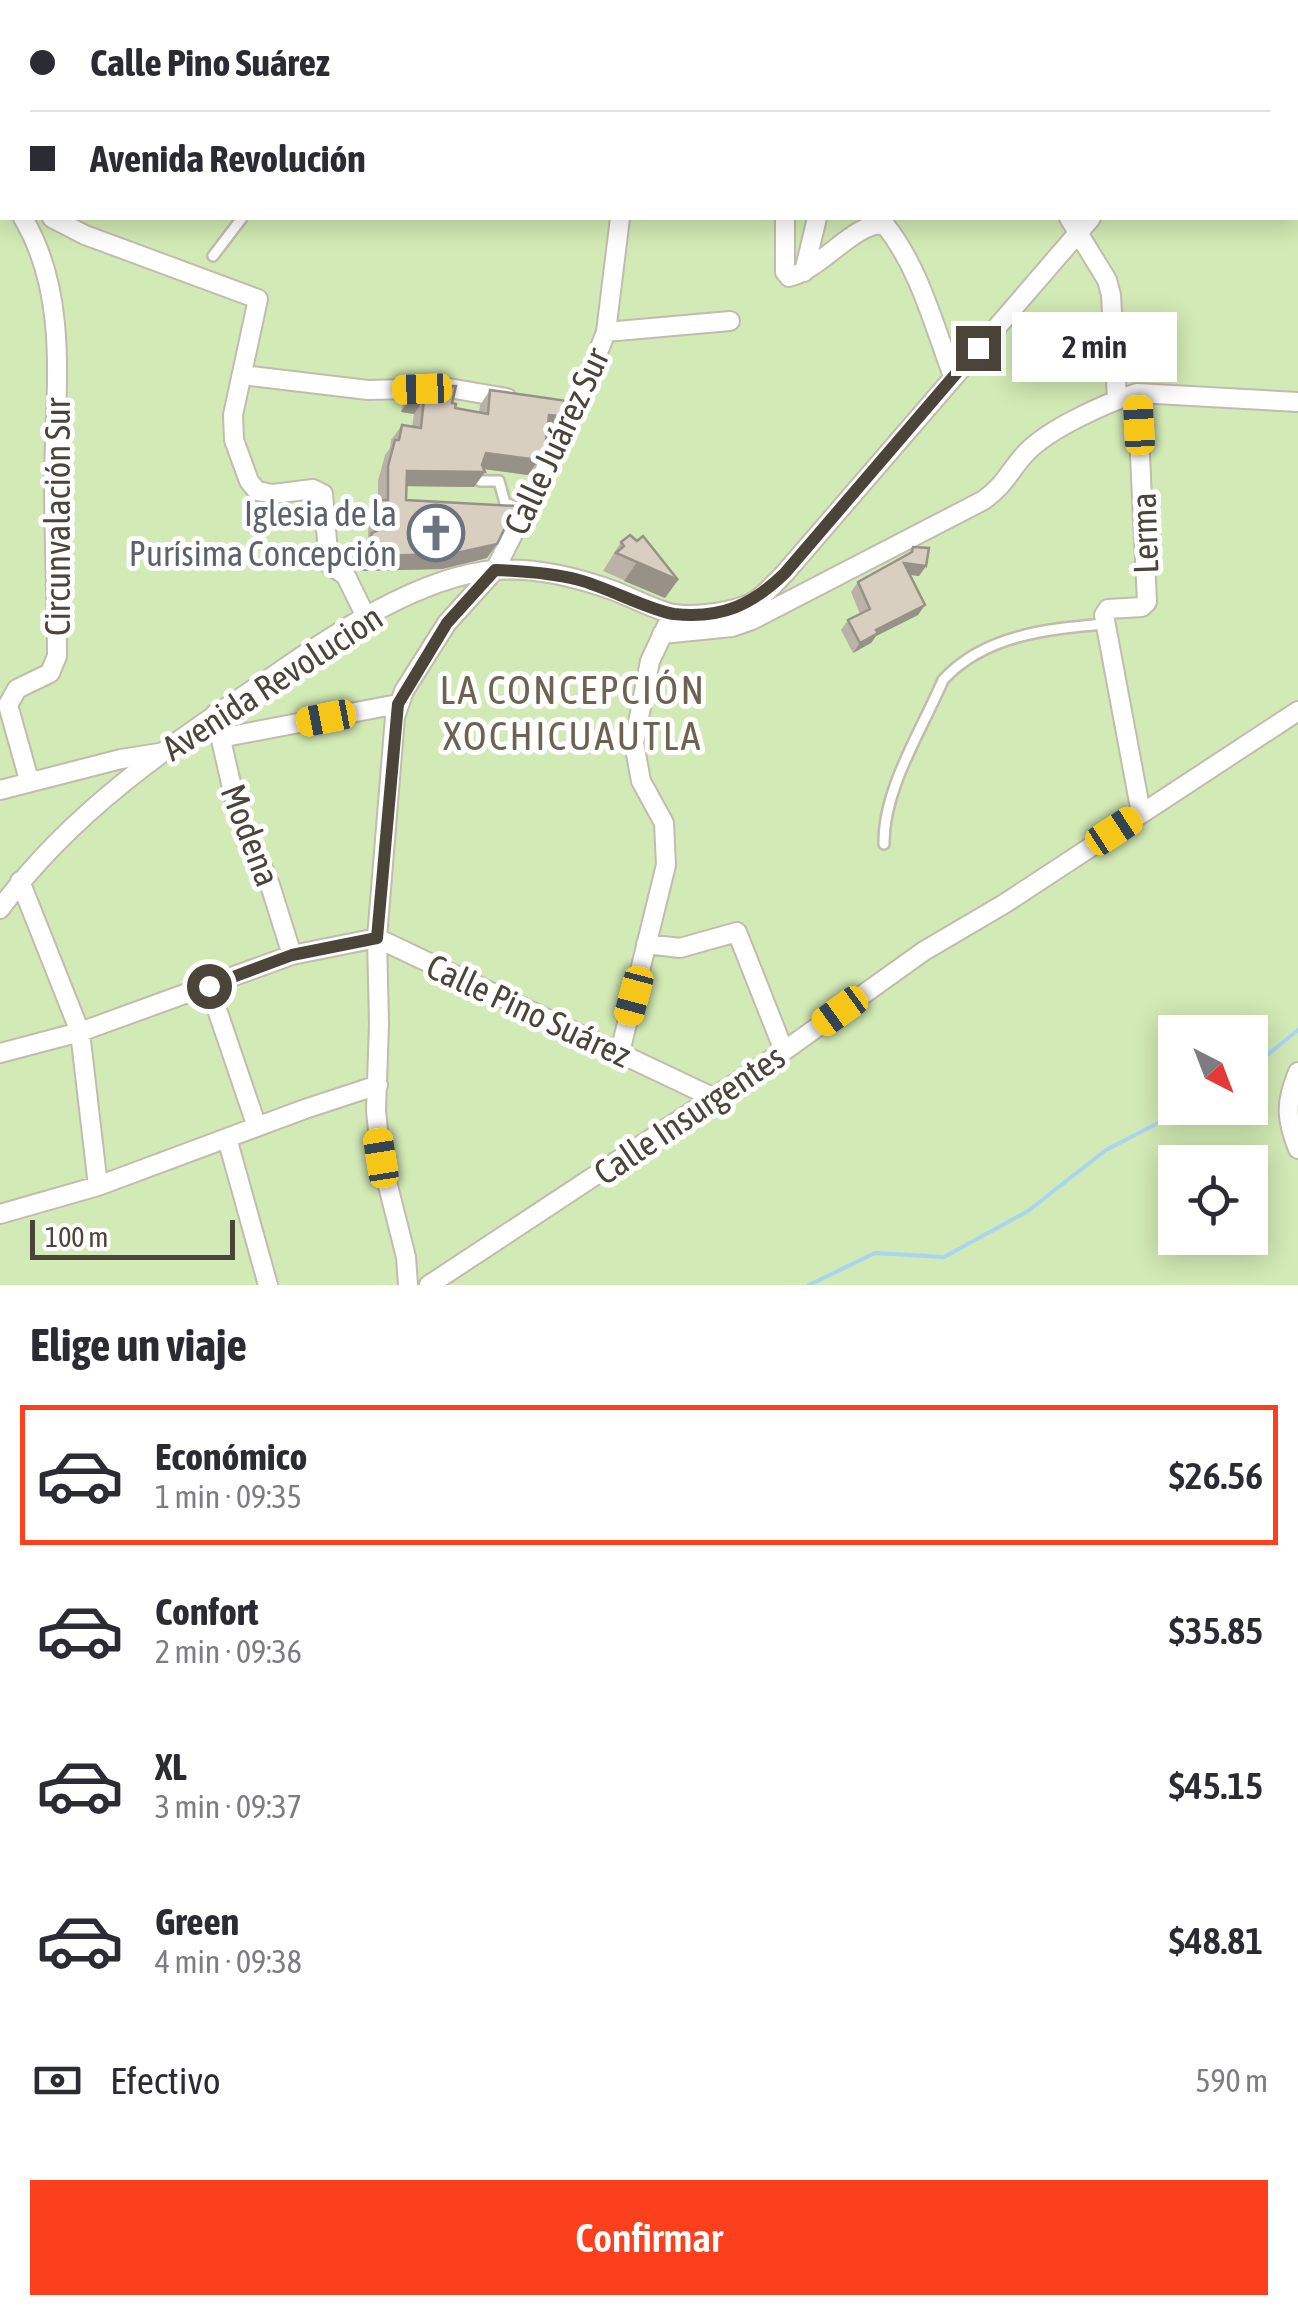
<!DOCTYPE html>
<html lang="es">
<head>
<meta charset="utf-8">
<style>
  body { margin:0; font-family:"Asap Condensed",sans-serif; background:#f2f2f3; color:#2b2b33; height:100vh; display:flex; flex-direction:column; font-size:38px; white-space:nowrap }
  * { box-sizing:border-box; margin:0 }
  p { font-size:32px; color:#7c7c81 }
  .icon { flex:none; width:55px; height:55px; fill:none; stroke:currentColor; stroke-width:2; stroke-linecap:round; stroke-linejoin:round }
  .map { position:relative; height:1285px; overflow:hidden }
  .sheet { display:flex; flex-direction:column; background:#fff; flex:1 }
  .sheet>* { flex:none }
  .hud { position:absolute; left:0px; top:0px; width:1300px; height:220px; box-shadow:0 5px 25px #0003; display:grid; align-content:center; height:220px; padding:0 30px; background:#fff }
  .needle { width:65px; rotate:138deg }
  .buttons { position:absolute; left:1158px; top:1015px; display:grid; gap:20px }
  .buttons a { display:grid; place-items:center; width:110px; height:110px; border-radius:0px; background:#fff; box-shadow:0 5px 25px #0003; font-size:50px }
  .scale { position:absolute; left:30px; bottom:25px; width:205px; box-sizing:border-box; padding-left:10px; border:5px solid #4b4439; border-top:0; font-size:28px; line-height:35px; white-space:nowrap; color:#4b4439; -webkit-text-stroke:8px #fff; paint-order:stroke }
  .end { position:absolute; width:45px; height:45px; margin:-22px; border:12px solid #4b4439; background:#fff; box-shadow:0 0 0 5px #fff }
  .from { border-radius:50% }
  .bubble { position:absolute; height:70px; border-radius:0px; background:#fff; box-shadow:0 5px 25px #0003; font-size:32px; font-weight:600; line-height:70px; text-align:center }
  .car { position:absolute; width:30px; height:60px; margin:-30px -15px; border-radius:12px; box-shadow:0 0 8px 2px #0007; background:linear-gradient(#f5c518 24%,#345 0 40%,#f5c518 0 76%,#345 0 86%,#f5c518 0) }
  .hud b { display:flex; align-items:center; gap:35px; height:95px; font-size:38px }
  .hud b+b { border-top:2px solid #e1e1e2 }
  .hud i { width:25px; height:25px; background:#2b2b33 }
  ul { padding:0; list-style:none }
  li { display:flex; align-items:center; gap:30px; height:140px; margin:0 20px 15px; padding:0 10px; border:5px solid transparent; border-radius:0px }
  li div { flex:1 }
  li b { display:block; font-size:38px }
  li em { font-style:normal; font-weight:600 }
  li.current { border-color:#fc3f1d }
  li>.icon { width:90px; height:90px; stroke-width:1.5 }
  h2 { padding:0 30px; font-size:45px; line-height:120px }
  .pay { display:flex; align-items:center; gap:25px; height:110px; padding:0 30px; font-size:38px }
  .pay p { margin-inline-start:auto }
  .cta { display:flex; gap:20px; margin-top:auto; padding:20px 30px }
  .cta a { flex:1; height:115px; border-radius:0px; background:#fc3f1d; color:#fff; font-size:40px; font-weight:600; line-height:115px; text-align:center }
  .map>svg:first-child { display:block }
</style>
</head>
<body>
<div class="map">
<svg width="1298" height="1285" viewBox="0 0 1298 1285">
  <rect width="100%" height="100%" fill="#f6f3ec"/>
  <path fill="#d2eab5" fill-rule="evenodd" d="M 0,0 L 1298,0 L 1298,1285 L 0,1285 ZM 2,2 L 1298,2 L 1298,218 L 2,218 ZM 1175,1032 L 1250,1032 L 1250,1108 L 1175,1108 ZM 1175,1162 L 1250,1162 L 1250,1238 L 1175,1238 Z"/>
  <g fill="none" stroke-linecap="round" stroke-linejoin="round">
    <path stroke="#a9d4f2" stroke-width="4" d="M 1250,1069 L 1298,1030
      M 809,1285 L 875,1253 L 944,1257 L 1028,1211 L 1106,1150 L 1187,1108"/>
    <g stroke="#c2bbae" stroke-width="14">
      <path id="lane" d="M 213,256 L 242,218
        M 480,481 L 499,481 L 505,503 L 522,509
        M 884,844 C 883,789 922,730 943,680 C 984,635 1047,629 1104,624"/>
    </g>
    <g stroke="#c2bbae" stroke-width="22">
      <path id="street" d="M 613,0 L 613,2
        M 0,119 L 2,118
        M 0,149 L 2,142
        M 0,189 L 2,192
        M 23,218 C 70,297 55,392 54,480 C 54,539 57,597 57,656 L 50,673 L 17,689 L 8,705 L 29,780
        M 52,218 L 85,235 L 258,299 L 233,415 L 234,440 L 249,481 L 257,491 L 273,494 L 313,489 L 323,494 L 329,564 L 346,576 L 367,619
        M 785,218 L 785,272 L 789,277 C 819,271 858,219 885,225 C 919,267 934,326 953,376
        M 1069,218 L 1107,280 L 1111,295 L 1117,399
        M 804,272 L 817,218
        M 606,332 L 730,321
        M 242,375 L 368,390 L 449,388 L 507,398
        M 1137,393 L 1147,602 L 1142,607 L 1108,609 L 1104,615 L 1141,813
        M 662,634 L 732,627 L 752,620 L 984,500 C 1008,482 1008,472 1026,453 C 1048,429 1106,403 1137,393 L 1298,402
        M 215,714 L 237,809 L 270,885 L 292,955
        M 220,738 L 398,704
        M 0,790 L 121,759 L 159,753
        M 20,881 L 80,1032 L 98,1186
        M 0,909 C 73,809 175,742 276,674 C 335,633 420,577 493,570 C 532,567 576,577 612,590 C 631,597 649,607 669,613 C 688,618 725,613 744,606 C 760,601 773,585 785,573 L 1091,218
        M 646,944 L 680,948 L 737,932 L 784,1051
        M 209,986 L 257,1127
        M 620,1052 L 666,865 L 664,823 L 641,781 L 634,743 L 650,661 L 667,625
        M 0,1053 L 80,1032 L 292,955 L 377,938 L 712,1097
        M 1298,1072 C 1285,1103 1286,1119 1298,1149
        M 227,1138 L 268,1285
        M 0,1214 L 98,1186 L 305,1109 L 378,1085
        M 408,1285 L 406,1257 L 381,1158 L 376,1111 L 379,1024 L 377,938 L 395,717 L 404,691 L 447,623 L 495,570 L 577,406 L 606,332 L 620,218
        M 429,1285 L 784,1051 L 924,951 L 1004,904 L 1298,711"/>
    </g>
    <g stroke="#d6c79b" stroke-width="28">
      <path id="secondary" d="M 840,0 L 840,2
        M 1240,0 L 1247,2
        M 1126,2 L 1135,0"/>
    </g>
    <use href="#lane" stroke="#fff" stroke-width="9"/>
    <use href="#street" stroke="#fff" stroke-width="18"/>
    <use href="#secondary" stroke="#fff3cd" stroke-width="22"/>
  </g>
  <path fill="#bab2a6" d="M 413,387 L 452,403 L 455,408 L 479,412 L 480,405 L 490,390 L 561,416 L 551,431 L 547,431 L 539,460 L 528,475 L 484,469 L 474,487 L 406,486 L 406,500 L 487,558 L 442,569 L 358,571 L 354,567 L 361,548 L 368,537 L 369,515 L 378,502 L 378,481 L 385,455 L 390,448 L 391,440 L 402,425 L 412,427 L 414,414 L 401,412 L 403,402 Z
    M 621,542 L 678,580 L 665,598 L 603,571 Z
    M 913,547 L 926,566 L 919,576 L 910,575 L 925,605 L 918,615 L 876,636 L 871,643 L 853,653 L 841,630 L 848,620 L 860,614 L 851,592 L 858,582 L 908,554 Z"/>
  <path fill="#979187" d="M 411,397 L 424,399 L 414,414 L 401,412 Z
    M 549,415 L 561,416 L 551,431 L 539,430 Z
    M 486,453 L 539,460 L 528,475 L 475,468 Z
    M 407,471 L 485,472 L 474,487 L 396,486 Z
    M 497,544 L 487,558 L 442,569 L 358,571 L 368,556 Z
    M 637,562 L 678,580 L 665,598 L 624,581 Z
    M 904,563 L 926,566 L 919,576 L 897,573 Z
    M 925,605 L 918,615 L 876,636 L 871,643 L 853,653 L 860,643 L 876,630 Z"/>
  <path fill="#d8cfc1" stroke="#979187" stroke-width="2.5" d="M 456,386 L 452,403 L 456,404 L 455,408 L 488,414 L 490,390 L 567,401 L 561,416 L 549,415 L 545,449 L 539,460 L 486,453 L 482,465 L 485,472 L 407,471 L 406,500 L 516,506 L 497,544 L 452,554 L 368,556 L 365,552 L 372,533 L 379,530 L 379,500 L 388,500 L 388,466 L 395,440 L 399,440 L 402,425 L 421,428 L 424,399 L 411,397 L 413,387 Z
    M 630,535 L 637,541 L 643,536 L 678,580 L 616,553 L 624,546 L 621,542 Z
    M 913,547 L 929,548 L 926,566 L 904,563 L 925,605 L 876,630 L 878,633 L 860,643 L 848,620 L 870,609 L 858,582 L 912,552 Z"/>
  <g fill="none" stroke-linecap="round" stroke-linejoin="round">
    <path stroke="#4b4439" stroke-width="12" d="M 209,986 L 292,955 L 377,938 L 398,704 L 447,623 L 495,570 C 523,571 551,573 579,580 C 606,587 651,611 674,614 C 722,619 752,605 785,573 L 978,348"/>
  </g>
  <defs>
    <g id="church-ring" transform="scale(2.875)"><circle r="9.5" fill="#fff" stroke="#6b7280" stroke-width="1.5"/><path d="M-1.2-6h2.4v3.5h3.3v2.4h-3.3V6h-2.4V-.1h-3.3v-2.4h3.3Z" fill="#6b7280"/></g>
  </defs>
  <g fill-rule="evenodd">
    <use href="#church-ring" x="436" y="533"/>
  </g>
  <g text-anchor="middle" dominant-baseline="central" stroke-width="10" stroke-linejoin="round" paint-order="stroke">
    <g font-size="35" fill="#4b4439" stroke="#fff">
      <text transform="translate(556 441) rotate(-65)">Calle Juárez Sur</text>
      <text transform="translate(57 517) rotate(-90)">Circunvalación Sur</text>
      <text transform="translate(1144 533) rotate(-92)">Lerma</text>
      <text transform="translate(272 682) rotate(-33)">Avenida Revolucion</text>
      <text transform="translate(251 835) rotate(69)">Modena</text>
      <text transform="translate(529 1010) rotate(25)">Calle Pino Suárez</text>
      <text transform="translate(689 1114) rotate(-34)">Calle Insurgentes</text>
    </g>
    <g font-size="35" fill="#5b616d" stroke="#fff" text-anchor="end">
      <text x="397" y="513">Iglesia de la<tspan x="397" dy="40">Purísima Concepción</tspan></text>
    </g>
    <g font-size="40" letter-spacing="2.5" fill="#6e6250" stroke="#fff">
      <text x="573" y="689">LA CONCEPCIÓN<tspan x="573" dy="46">XOCHICUAUTLA</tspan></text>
    </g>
  </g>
</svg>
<div class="buttons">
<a><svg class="needle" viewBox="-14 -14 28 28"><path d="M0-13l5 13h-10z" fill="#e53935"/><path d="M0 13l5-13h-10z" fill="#7c7c81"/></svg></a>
<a><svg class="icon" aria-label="locate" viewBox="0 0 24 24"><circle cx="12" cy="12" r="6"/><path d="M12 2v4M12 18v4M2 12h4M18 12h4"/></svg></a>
</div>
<div class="scale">100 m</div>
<i class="end from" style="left:209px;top:986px"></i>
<i class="end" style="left:978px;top:348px"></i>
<div class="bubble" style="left:1012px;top:312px;width:165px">2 min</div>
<i class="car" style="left:422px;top:389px;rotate:268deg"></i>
<i class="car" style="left:1139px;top:425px;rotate:357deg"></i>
<i class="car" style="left:326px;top:718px;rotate:259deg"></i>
<i class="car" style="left:1114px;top:831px;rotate:57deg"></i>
<i class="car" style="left:634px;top:996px;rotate:195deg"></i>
<i class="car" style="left:840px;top:1011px;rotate:234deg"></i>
<i class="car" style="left:381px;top:1158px;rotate:351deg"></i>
<div class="hud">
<b><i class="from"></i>Calle Pino Suárez</b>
<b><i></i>Avenida Revolución</b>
</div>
</div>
<section class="sheet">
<h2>Elige un viaje</h2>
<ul>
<li class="current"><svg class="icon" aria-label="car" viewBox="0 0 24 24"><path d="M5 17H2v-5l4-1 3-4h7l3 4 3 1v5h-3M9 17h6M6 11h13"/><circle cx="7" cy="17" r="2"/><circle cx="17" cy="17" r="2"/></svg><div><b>Económico</b><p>1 min · 09:35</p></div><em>$26.56</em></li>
<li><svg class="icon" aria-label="car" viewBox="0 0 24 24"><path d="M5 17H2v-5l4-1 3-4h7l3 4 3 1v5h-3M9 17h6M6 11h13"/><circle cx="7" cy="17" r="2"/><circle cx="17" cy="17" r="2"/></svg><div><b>Confort</b><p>2 min · 09:36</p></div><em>$35.85</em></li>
<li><svg class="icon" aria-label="car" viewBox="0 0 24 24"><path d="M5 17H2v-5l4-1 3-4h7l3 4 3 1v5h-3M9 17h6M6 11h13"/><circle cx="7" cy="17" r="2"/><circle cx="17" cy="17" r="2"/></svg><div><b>XL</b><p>3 min · 09:37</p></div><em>$45.15</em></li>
<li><svg class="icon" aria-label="car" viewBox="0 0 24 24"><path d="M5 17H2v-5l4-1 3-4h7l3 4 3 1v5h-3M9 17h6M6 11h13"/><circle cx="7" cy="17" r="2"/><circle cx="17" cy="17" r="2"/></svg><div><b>Green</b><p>4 min · 09:38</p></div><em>$48.81</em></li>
</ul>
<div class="pay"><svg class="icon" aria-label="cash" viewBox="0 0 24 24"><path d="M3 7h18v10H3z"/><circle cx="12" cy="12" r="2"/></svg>Efectivo<p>590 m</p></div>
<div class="cta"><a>Confirmar</a></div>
</section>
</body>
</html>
